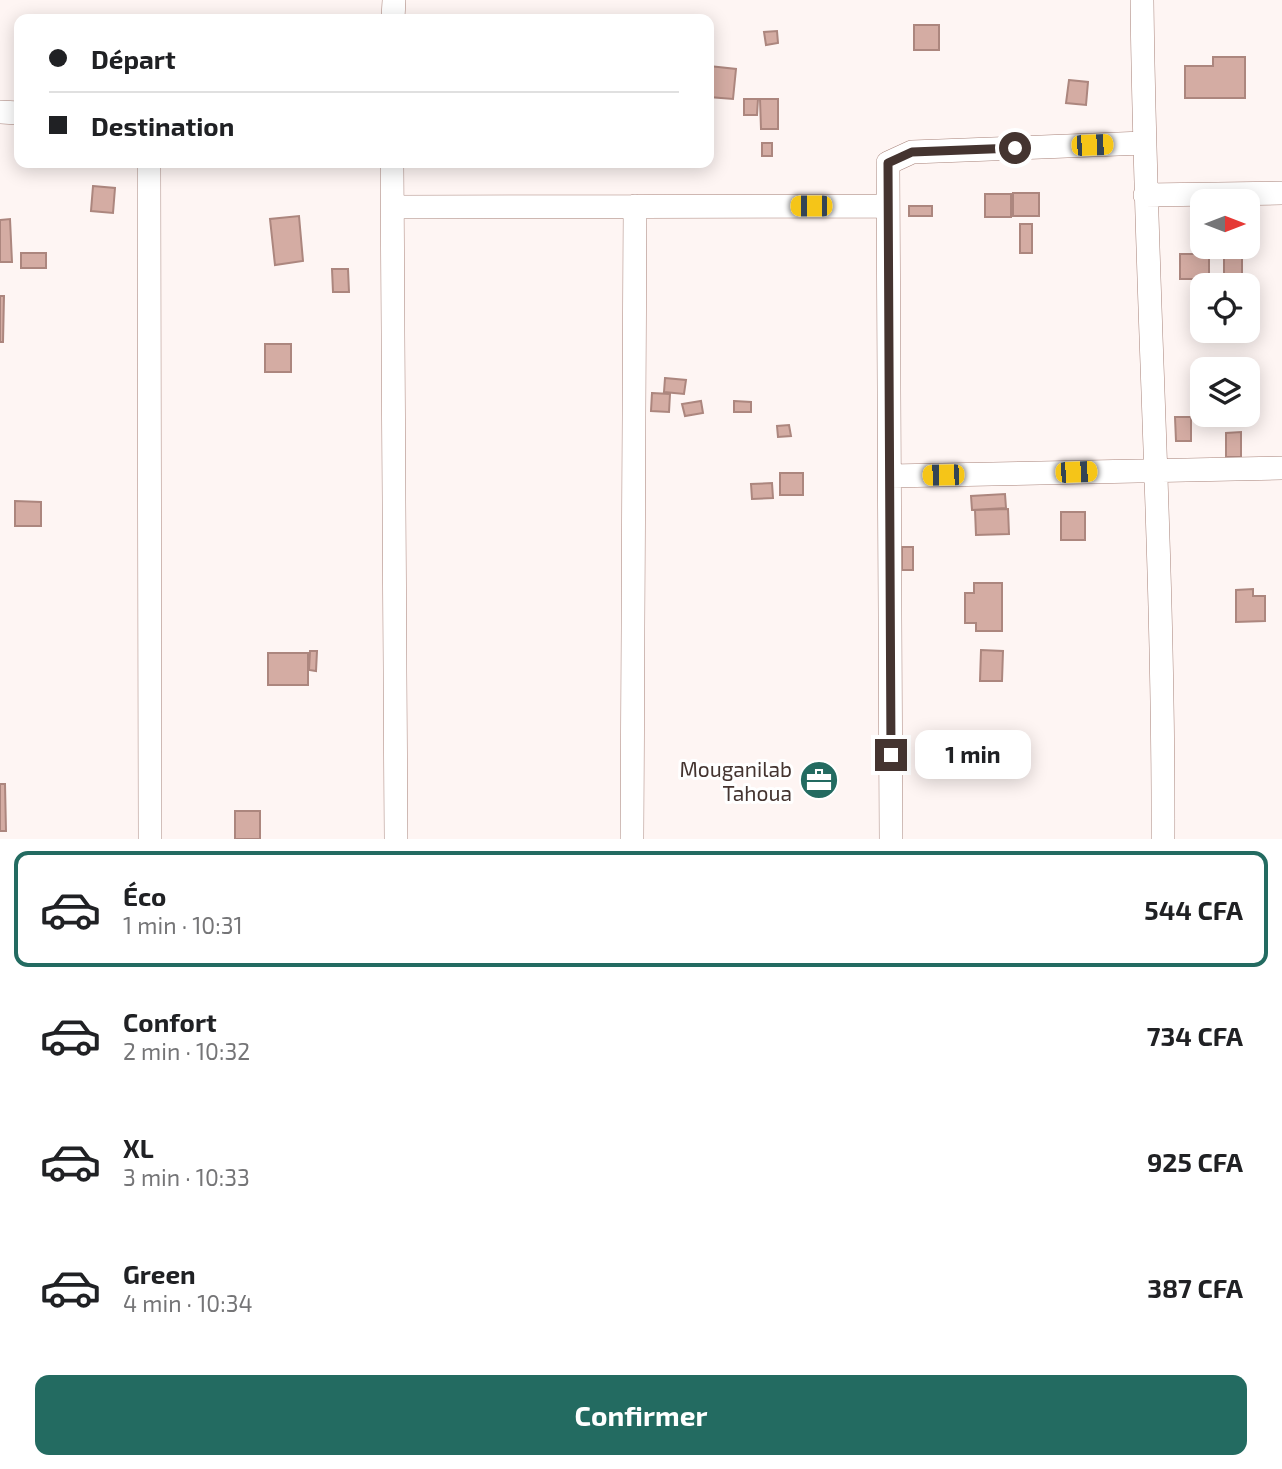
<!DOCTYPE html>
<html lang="fr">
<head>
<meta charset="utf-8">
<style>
  body { margin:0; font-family:"Exo 2",sans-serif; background:#f6f6f6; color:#202124; height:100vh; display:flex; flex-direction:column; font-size:26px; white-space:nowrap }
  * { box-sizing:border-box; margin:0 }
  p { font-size:23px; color:#757577 }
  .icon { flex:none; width:38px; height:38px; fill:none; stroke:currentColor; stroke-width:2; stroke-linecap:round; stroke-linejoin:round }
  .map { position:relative; height:839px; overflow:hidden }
  .panel { display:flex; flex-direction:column; background:#fff; flex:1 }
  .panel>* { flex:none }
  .banner { position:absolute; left:14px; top:14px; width:700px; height:154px; border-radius:14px; box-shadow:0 4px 18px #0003; display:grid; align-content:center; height:154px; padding:0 35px; background:#fff }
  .needle { width:46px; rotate:90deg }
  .controls { position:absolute; left:1190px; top:189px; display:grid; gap:14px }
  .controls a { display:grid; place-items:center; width:70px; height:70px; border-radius:14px; background:#fff; box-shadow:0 4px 18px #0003; font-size:35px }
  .end { position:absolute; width:32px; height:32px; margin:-16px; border:9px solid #443430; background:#fff; box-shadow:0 0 0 4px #fff }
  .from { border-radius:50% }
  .bubble { position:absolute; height:49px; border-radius:14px; background:#fff; box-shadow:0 4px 18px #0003; font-size:23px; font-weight:700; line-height:49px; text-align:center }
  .car { position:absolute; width:21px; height:42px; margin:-21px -10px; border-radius:9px; box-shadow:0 0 5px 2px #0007; background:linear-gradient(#f5c518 24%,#345 0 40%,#f5c518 0 76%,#345 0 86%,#f5c518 0) }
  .banner b { display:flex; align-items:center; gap:24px; height:66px; font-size:26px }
  .banner b+b { border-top:2px solid #e0e0e0 }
  .banner i { width:18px; height:18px; background:#202124 }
  ul { padding:12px 0 0; list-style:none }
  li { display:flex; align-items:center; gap:21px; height:116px; margin:0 14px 10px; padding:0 21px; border:4px solid transparent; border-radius:14px }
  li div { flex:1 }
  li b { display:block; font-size:26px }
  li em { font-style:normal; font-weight:700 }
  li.on { border-color:#236b61 }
  li>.icon { width:63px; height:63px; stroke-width:1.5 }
  .primary-button { display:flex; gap:14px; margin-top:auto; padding:14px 35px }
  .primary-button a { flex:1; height:80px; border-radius:14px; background:#236b61; color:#fff; font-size:28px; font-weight:700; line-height:80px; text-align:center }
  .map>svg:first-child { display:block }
</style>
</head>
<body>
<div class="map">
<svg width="1282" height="839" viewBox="0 0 1282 839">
  <rect width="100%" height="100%" fill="#fef5f3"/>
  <path fill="#d4aca3" stroke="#ac867e" stroke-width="2" d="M 914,25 L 939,25 L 939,50 L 914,50 Z
    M 777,31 L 778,43 L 766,45 L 764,32 Z
    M 1213,57 L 1245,57 L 1245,98 L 1185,98 L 1185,66 L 1213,66 Z
    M 709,66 L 736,69 L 733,99 L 709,97 Z
    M 1069,80 L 1088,82 L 1086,105 L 1066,103 Z
    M 744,99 L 758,99 L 757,115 L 744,115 Z
    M 760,99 L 778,99 L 778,129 L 761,129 Z
    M 762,143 L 772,143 L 772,156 L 762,156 Z
    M 93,186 L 115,188 L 113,213 L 91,211 Z
    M 1013,193 L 1039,193 L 1039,216 L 1013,216 Z
    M 985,194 L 1011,194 L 1011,217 L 985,217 Z
    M 909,206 L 932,206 L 932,216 L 909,216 Z
    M 299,216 L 303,261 L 275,265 L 270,219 Z
    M 10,219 L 12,262 L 0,262 L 0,220 Z
    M 1020,224 L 1032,224 L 1032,253 L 1020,253 Z
    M 21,253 L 46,253 L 46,268 L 21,268 Z
    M 1224,253 L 1242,253 L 1242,278 L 1224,279 Z
    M 1180,254 L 1209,254 L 1209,279 L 1180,279 Z
    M 332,269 L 348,269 L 349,292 L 333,292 Z
    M 0,296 L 4,296 L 3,342 L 0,342 Z
    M 265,344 L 291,344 L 291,372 L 265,372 Z
    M 665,378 L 686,380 L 684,394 L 664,392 Z
    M 652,393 L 670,394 L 669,412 L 651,411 Z
    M 701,401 L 703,413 L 685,416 L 682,404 Z
    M 734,401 L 751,402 L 751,412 L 734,412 Z
    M 1211,415 L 1241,415 L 1241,426 L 1211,426 Z
    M 1175,417 L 1191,417 L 1191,441 L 1176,441 Z
    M 789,425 L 791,436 L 778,437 L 777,426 Z
    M 1241,432 L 1241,457 L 1226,457 L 1226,433 Z
    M 780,473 L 803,473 L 803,495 L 780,495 Z
    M 772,483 L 773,498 L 752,499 L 751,484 Z
    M 1005,494 L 1006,508 L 972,510 L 971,496 Z
    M 15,501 L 41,502 L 41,526 L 15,526 Z
    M 1008,509 L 1009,534 L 976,535 L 975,510 Z
    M 1061,512 L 1085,512 L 1085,540 L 1061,540 Z
    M 902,547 L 913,547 L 913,570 L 902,570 Z
    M 974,583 L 1002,583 L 1002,631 L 976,631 L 976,623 L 965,623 L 965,593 L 974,593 Z
    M 1253,589 L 1253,596 L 1265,596 L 1265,621 L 1236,622 L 1236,590 Z
    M 981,650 L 1003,651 L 1002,681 L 980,681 Z
    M 310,651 L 317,651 L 316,671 L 309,670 Z
    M 268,653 L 308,653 L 308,685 L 268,685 Z
    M 0,784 L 5,784 L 6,831 L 0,831 Z
    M 235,811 L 260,811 L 260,839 L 235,839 Z"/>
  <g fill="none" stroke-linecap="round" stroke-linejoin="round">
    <g stroke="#a8837a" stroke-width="24">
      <path id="minor" d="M 1142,0 C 1145,280 1164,559 1163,839
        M 393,19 L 394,0
        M 0,112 L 19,113
        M 149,163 L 150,839
        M 392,163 L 396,839
        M 1145,195 L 1282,193
        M 393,207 L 887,206
        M 890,476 L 1282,468
        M 632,839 L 635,206
        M 891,839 L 888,163 L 912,152 L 1144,143"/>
    </g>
    <use href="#minor" stroke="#fff" stroke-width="23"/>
  </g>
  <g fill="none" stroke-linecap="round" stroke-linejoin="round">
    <path stroke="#443430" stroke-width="9" d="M 891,755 L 888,163 L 912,152 L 1015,148"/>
  </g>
  <defs>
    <g id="office-disc" transform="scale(2.0125)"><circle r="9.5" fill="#236b61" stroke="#fff"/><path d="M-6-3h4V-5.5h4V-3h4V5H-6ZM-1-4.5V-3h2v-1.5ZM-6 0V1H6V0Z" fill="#fff"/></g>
  </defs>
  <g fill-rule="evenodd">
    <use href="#office-disc" x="819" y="780"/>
  </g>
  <g text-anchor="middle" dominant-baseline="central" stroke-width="6" stroke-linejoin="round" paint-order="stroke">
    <g font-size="21" fill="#443430" stroke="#fff" text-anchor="end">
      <text x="792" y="768">Mouganilab<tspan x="792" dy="24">Tahoua</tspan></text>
    </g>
  </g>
</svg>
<div class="controls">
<a><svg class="needle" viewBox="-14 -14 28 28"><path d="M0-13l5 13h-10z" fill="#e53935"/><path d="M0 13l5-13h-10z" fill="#757577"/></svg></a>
<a><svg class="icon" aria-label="locate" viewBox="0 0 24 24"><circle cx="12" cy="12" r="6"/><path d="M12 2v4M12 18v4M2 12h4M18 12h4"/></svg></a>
<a><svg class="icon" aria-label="layers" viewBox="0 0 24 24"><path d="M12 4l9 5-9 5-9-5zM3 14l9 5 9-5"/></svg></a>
</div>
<i class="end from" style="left:1015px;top:148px"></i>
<i class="end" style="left:891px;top:755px"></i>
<div class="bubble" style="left:915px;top:730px;width:116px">1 min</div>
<i class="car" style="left:1092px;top:145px;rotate:88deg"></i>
<i class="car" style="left:811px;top:206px;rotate:270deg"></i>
<i class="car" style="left:1076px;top:472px;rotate:88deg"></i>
<i class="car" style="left:943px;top:475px;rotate:269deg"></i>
<div class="banner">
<b><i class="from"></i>Départ</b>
<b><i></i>Destination</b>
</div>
</div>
<section class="panel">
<ul>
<li class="on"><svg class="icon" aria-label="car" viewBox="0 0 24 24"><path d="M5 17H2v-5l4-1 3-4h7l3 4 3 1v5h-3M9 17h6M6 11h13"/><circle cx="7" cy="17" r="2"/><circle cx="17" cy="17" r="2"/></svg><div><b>Éco</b><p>1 min · 10:31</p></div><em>544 CFA</em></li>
<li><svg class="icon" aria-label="car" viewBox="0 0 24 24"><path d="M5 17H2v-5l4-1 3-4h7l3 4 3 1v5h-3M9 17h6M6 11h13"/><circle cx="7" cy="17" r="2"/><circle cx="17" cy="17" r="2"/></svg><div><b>Confort</b><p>2 min · 10:32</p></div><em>734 CFA</em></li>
<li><svg class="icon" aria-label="car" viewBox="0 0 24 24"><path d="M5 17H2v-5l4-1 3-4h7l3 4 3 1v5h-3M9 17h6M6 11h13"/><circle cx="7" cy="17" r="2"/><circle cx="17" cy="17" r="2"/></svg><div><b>XL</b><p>3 min · 10:33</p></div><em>925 CFA</em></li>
<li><svg class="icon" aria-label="car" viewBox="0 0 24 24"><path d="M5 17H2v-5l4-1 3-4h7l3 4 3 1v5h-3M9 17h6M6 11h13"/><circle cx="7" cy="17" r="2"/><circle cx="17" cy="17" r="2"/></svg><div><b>Green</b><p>4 min · 10:34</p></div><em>387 CFA</em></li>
</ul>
<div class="primary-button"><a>Confirmer</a></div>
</section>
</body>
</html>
